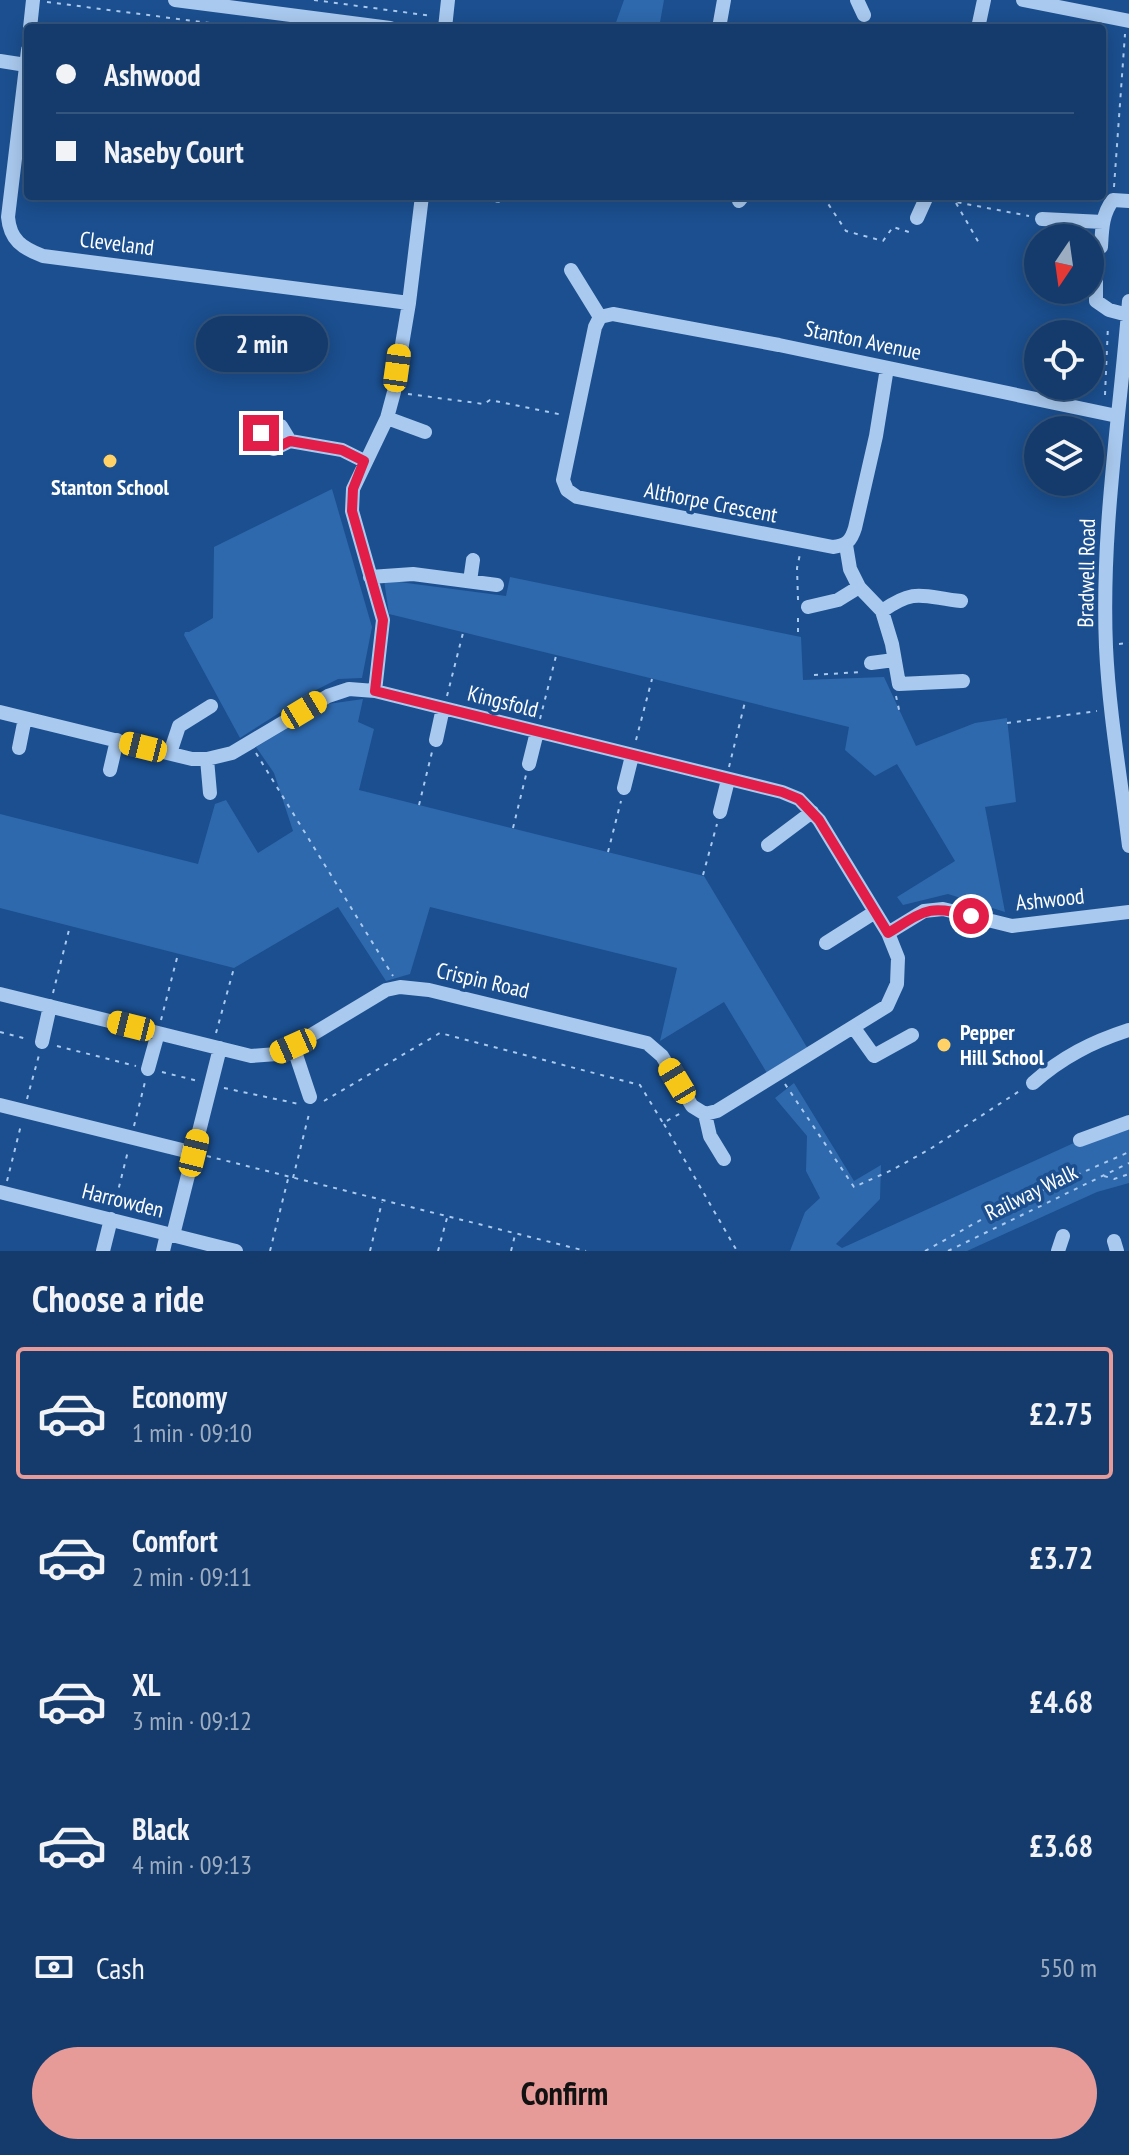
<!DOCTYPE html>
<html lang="en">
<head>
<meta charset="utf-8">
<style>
  body { margin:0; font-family:"PT Sans Narrow",sans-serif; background:#214673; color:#f1f3f6; height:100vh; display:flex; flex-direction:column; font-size:30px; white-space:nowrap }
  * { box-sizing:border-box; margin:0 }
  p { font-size:26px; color:#9dadc1 }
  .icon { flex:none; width:44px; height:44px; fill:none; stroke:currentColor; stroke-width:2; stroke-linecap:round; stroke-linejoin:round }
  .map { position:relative; height:1251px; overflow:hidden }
  .panel { display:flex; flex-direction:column; background:#143b6b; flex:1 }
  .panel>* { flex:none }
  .banner { position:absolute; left:24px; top:24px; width:1082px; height:176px; border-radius:8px; box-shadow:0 4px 20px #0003,0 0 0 2px #33557e; display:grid; align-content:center; height:176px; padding:0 32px; background:#143b6b }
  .needle { width:52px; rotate:193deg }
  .buttons { position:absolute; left:1024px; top:224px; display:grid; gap:16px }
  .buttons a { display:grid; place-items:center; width:80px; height:80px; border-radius:50%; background:#143b6b; box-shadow:0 4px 20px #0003,0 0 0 2px #33557e; font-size:40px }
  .end { position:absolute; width:36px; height:36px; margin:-18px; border:10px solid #e11d48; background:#fff; box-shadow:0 0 0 4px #fff }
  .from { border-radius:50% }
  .bubble { position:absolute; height:56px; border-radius:28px; background:#143b6b; box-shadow:0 4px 20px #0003,0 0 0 2px #33557e; font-size:26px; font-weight:700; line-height:56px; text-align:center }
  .car { position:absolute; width:24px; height:48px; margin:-24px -12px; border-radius:10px; box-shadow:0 0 6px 2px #0007; background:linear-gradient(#f5c518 24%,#345 0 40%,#f5c518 0 76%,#345 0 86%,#f5c518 0) }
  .banner b { display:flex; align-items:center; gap:28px; height:76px; font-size:30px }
  .banner b+b { border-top:2px solid #33557e }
  .banner i { width:20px; height:20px; background:#f1f3f6 }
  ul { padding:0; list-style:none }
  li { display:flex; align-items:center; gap:24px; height:132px; margin:0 16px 12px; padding:0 16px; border:4px solid transparent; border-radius:8px }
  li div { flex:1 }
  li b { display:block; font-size:30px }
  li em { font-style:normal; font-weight:700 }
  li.selected { border-color:#e69b98 }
  li>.icon { width:72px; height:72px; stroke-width:1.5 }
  h2 { padding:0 32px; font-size:36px; line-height:96px }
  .pay { display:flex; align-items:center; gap:20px; height:88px; padding:0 32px; font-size:30px }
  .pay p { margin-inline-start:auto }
  .button { display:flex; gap:16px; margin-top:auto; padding:16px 32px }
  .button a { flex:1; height:92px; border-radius:48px; background:#e69b98; color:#111; font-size:32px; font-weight:700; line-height:92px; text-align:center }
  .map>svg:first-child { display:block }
</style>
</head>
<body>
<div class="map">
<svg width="1129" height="1251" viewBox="0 0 1129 1251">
  <rect width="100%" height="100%" fill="#1b4f8f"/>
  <path fill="#2e69ad" d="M 624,0 L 664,0 L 659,28 L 614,28 Z
    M 332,489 L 372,627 L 362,678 L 338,679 L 312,692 L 240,738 L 184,635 L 185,632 L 189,632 L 213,618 L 214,547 Z
    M 510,577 L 801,637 L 803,680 L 884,677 L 916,746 L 975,723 L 1007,718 L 1016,802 L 985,807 L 1005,912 L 948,894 L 903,905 L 897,897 L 955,861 L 897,764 L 875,776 L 845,750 L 849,727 L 389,614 L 384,580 L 506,596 Z
    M 363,699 L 358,722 L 374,729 L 359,790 L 704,876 L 808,1049 L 767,1073 L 724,1002 L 660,1041 L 677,968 L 430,907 L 410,974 L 386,981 L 338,907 L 234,968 L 0,908 L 0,814 L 198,864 L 215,804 L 226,800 L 258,853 L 293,831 L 274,773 L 256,747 L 328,704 Z
    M 794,1083 L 854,1181 L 881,1165 L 880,1199 L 836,1244 L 842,1248 L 1098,1132 L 1129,1124 L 1129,1183 L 1097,1192 L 967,1251 L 790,1251 L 805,1212 L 820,1198 L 806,1171 L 807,1136 L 775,1098 Z"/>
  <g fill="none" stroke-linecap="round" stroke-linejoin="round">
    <path stroke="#a9c9ee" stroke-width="2" stroke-dasharray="4 6" stroke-linecap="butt" d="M 314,0 L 432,16
      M 47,2 L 248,28
      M 1114,187 L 1125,34
      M 446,196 L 501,202
      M 823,196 L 846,231 L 883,241 L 893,227 L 912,233
      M 950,196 L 956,202 L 1029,216
      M 956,203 L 979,243
      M 408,394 L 484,404 L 490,400 L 563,415
      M 1105,395 L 1108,325
      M 798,600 L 797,568 L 800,554
      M 798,618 L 798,636
      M 1119,644 L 1129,643
      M 814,675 L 861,672
      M 447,696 L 463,633
      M 896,696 L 900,714
      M 540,719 L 556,656
      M 1007,723 L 1097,711
      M 636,740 L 652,679
      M 256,753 L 393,976
      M 729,767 L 745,702
      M 419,805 L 432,752
      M 513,828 L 526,775
      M 608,852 L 621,801
      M 703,875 L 717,824
      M 53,993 L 70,926
      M 161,1020 L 178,954
      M 0,1032 L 27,1039
      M 216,1033 L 234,968
      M 57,1046 L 136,1066
      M 162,1072 L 198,1081
      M 785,1084 L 854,1187 L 892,1170 L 930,1149 L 1021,1090
      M 224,1088 L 299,1104
      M 27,1099 L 39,1055
      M 324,1101 L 440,1033 L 640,1085 L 663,1123 L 681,1113
      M 664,1124 L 737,1251
      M 134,1126 L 145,1082
      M 207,1156 L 586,1251
      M 1104,1176 L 1114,1179 L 1129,1174
      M 293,1178 L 310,1110
      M 7,1181 L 21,1125
      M 114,1207 L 128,1151
      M 270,1251 L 288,1179
      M 370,1251 L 382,1202
      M 438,1251 L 447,1218
      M 511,1251 L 515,1235
      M 925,1251 L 1004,1207 L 1129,1152
      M 948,1251 L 1129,1163"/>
    <path stroke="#a9c9ee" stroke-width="14" d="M 175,0 L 390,28
      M 857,0 L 864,15
      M 1023,0 L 1129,21
      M 30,28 L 33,0
      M 445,28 L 448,0
      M 719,28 L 724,0
      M 978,28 L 984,0
      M 28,50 L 8,217 C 10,240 22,248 43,256 L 409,303
      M 0,61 L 26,65
      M 739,201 L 743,196
      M 917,218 L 927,196
      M 1042,219 L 1103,222
      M 1101,247 C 1102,230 1102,214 1113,200 L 1129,201
      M 1096,264 L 1096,301 L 1109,310 L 1128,315
      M 571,270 L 600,317
      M 1129,301 C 1120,416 1101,530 1106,647 C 1109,713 1121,780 1129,846
      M 600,317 L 595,327 L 563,480 L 567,490 L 577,497 L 833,547 C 847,545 851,541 855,528 L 876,436 L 887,368
      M 600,317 L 613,314 L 779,345 L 1117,416
      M 387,418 L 425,432
      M 290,441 L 281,426 C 271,424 266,424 261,433 L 264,446 L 274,449 L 290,441 L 342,450 L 364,461
      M 846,545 L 850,569 L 859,587 L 882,611 L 892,644 L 899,684 L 963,681
      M 370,577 L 413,574 L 497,585
      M 470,581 L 473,560
      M 808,607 L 838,600 L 859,587
      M 882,611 C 916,587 923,597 961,601
      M 871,663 L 894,660
      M 375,691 L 383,620 L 352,511 L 353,489 L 387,418 L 394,392 L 409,303 L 422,196
      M 0,712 L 192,759 L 207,759 L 232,753 L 328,696 L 349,689 L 375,691 L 782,792 L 799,799 L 819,820 L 888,933 L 898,958 L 897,984 L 887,1006 L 717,1111 L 705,1114 L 692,1106 L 662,1056 L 647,1043 L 429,990 L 400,987 L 386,990 L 293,1046 L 277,1054 L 251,1056 L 0,994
      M 436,740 L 443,708
      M 19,748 L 25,718
      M 170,753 L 179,726 L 211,706
      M 207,759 L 210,793
      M 529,764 L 537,732
      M 110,770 L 117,740
      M 624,788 L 632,756
      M 720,812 L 728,780
      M 768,845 L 812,812
      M 888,933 L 924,911 L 943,909 L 1012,926 L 1129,912
      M 826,943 L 875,912
      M 854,1028 L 874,1056 L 912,1035
      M 42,1042 L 50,1006
      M 293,1046 L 310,1097
      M 148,1069 L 158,1033
      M 1033,1083 C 1062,1057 1092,1042 1129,1030
      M 0,1105 L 194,1153
      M 705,1114 L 710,1136 L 724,1159
      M 1080,1140 L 1129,1122
      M 0,1192 L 236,1251
      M 173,1235 L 220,1048
      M 1114,1241 L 1117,1251
      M 103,1251 L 111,1219
      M 163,1251 L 167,1234
      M 1058,1251 L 1063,1236"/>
  </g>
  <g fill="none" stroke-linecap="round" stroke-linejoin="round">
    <path stroke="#e11d48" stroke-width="10" d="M 261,433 L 264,446 L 274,449 L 290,441 L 342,450 L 364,461 L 353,489 L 352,511 L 383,620 L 375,691 L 782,792 L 799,799 L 819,820 L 888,933 C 924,911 928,904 971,916"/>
  </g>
  <g fill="#ffd166" stroke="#1b4f8f" stroke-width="3">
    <circle cx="110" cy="461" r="8"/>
    <circle cx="944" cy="1045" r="8"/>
  </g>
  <g text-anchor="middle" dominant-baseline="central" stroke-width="7" stroke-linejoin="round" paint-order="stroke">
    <g font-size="22" fill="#fff" stroke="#1b4f8f">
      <text transform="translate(117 243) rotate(7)">Cleveland</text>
      <text transform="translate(863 340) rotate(12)">Stanton Avenue</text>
      <text transform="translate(711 502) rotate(11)">Althorpe Crescent</text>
      <text transform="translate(1086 573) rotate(-89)">Bradwell Road</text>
      <text transform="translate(503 701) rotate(14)">Kingsfold</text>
      <text transform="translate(1050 899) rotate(-6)">Ashwood</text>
      <text transform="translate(483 980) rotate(13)">Crispin Road</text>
      <text transform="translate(1031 1192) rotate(-26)">Railway Walk</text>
      <text transform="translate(123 1200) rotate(14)">Harrowden</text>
    </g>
    <g font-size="22" font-weight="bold" fill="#fff" stroke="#1b4f8f">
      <text x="110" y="487">Stanton School</text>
      <text x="960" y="1032" text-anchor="start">Pepper<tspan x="960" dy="25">Hill School</tspan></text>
    </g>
  </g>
</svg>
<div class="buttons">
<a><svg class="needle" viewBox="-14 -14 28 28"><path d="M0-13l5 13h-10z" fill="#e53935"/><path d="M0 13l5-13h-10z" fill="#9dadc1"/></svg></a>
<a><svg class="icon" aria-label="locate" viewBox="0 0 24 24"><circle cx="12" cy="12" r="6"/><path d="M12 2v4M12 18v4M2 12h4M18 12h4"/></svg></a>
<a><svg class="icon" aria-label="layers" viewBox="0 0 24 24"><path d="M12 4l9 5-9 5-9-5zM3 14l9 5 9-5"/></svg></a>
</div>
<i class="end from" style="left:971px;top:916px"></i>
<i class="end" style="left:261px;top:433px"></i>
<div class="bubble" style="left:196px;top:316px;width:132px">2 min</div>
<i class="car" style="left:397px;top:368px;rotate:8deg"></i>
<i class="car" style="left:304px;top:710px;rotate:59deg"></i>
<i class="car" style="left:143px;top:747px;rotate:284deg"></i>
<i class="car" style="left:131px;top:1026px;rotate:284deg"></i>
<i class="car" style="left:293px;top:1046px;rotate:246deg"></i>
<i class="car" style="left:677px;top:1081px;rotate:329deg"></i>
<i class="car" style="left:194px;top:1153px;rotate:14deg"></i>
<div class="banner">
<b><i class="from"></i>Ashwood</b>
<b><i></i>Naseby Court</b>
</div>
</div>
<section class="panel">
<h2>Choose a ride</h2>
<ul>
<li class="selected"><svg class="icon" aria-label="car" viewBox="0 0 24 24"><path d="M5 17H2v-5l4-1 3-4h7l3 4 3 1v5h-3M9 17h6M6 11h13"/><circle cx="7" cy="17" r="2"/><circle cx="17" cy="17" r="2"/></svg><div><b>Economy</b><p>1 min · 09:10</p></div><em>£2.75</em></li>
<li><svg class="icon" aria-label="car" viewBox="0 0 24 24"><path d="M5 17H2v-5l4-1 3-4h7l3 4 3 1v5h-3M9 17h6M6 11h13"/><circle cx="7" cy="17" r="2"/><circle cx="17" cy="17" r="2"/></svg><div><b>Comfort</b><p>2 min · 09:11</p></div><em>£3.72</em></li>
<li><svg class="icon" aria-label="car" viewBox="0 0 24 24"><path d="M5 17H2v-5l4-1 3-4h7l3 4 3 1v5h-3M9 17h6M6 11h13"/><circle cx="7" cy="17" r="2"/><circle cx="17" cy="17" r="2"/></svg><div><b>XL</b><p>3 min · 09:12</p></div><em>£4.68</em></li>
<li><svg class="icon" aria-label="car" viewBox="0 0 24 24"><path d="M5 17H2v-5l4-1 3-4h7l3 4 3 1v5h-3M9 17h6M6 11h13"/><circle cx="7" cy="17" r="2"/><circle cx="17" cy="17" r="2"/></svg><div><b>Black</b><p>4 min · 09:13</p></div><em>£3.68</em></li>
</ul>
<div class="pay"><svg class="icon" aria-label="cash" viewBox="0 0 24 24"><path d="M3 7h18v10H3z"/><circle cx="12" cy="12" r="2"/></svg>Cash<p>550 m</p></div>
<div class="button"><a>Confirm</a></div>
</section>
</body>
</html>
